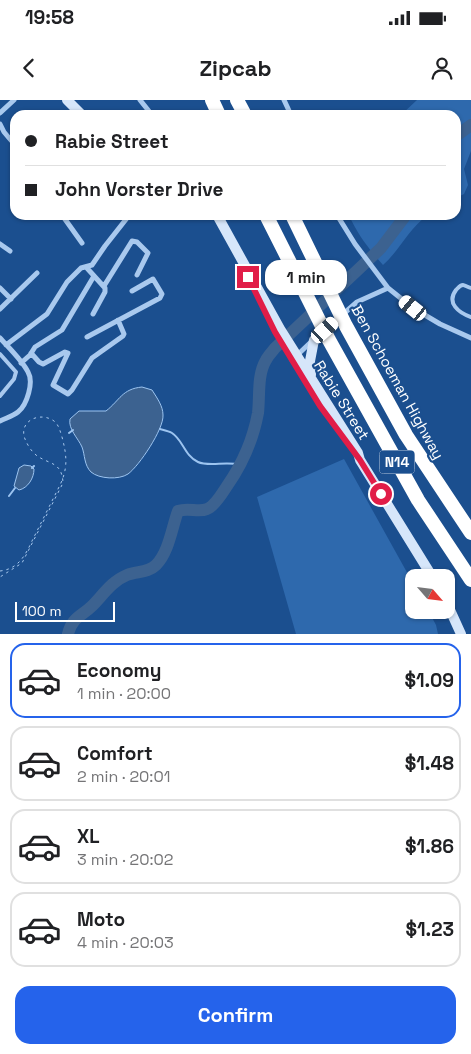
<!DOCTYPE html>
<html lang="en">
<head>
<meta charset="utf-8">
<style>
  body { margin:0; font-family:"Space Grotesk",sans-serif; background:#f6f6f6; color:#202124; height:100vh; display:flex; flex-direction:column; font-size:19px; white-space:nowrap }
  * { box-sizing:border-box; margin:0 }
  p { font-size:16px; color:#757577 }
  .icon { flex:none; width:28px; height:28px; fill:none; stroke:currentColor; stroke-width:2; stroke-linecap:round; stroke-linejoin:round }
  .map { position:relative; height:534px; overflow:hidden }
  .panel { display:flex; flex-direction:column; background:#fff; flex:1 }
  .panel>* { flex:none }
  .hud { position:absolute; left:10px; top:10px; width:451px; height:110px; border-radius:15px; box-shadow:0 1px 4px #0004; display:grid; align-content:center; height:110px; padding:0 15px; background:#fff }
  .needle { width:32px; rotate:118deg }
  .tools { position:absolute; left:405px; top:469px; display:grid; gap:10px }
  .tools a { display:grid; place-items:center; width:50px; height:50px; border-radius:10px; background:#fff; box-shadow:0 1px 4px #0004; font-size:25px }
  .scale { position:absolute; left:15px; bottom:12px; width:100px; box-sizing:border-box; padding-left:5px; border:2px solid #fff; border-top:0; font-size:14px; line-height:18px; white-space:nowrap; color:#fff; -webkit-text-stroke:4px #1b4f8f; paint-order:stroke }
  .end { position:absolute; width:22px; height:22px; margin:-11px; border:6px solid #e11d48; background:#fff; box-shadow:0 0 0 2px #fff }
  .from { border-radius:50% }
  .bubble { position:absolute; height:35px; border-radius:15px; background:#fff; box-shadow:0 1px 4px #0004; font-size:16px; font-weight:700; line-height:35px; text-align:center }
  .car { position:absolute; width:15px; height:30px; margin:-15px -8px; border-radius:6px; box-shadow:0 0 4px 1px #0007; background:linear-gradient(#fff 24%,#345 0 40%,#fff 0 76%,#345 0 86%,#fff 0) }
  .hud b { display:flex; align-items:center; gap:18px; height:48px; font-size:19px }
  .hud b+b { border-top:1px solid #e0e0e0 }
  .hud i { width:12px; height:12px; background:#202124 }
  ul { padding:9px 0 0; list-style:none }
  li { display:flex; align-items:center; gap:15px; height:75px; margin:0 10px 8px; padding:0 5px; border:2px solid #e0e0e0; border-radius:15px }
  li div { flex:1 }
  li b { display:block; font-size:19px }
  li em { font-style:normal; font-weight:700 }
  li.on { border-color:#2563eb }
  li>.icon { width:45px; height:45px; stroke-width:1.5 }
  .primary-button { display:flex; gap:10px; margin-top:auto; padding:10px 15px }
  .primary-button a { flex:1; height:58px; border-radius:15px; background:#2563eb; color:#fff; font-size:20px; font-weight:700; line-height:58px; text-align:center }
  .status { display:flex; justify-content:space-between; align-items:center; height:35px; padding:0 25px; background:#fff; direction:ltr }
  .status svg { height:14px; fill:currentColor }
  header { display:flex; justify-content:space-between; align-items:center; height:65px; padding:0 15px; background:#fff; font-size:22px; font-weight:700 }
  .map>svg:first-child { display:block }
</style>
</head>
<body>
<div class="status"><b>19:58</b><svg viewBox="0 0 49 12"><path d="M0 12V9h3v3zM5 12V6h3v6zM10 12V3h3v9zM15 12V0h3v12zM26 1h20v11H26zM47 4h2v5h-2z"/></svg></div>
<header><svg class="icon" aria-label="back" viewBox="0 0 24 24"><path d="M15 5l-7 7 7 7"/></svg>Zipcab<svg class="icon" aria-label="person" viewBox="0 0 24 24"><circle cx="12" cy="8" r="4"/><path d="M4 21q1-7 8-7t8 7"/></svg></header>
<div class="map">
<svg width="471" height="534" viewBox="0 0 471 534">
  <rect width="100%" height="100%" fill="#1b4f8f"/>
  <path fill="#2e69ad" d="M 417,0 L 471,0 L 471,51 L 464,69 L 468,85 L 464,94 L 456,98 L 456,15 L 401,15 Z
    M 349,115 L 428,115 C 409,128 400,150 383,165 C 369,149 357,134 349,115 Z
    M 344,359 L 414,485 L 414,510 L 428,510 L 436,525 L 438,534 L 296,534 L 257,397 Z"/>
  <path fill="#3c6290" stroke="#9cc4f0" d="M 142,287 L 152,290 C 157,298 163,306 163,315 C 164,329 139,366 128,374 C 119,380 99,379 91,372 C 84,365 85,355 82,347 C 78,338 68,329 70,319 L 79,311 L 106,311 C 120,300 122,289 142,287 Z
    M 24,365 L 31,366 L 34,369 C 34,378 28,388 19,390 L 14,386 L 19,368 Z"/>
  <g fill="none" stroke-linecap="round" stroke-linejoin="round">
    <path stroke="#9cc4f0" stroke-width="2" d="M 160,329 C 164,330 169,331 172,333 C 183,340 184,355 198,362 C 208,367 227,361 241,365
      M 69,333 L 73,330
      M 32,368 L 34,366
      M 9,396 L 15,388
      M 63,534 L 69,528"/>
    <path stroke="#3c6290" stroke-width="12" d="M 456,36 L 471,25
      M 68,534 C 72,517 82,516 92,506 C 103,495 112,481 127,475 C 137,471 148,473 156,465 C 169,452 172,427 178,411 C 189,407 198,413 207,409 C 215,406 223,392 227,386 C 243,363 253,340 258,313 C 260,296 257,275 266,260 C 268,256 272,252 275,248 L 381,148 L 406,115"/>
    <path stroke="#a9c9ee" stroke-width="1" stroke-dasharray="2.5 4" stroke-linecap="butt" d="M 0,471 C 18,469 25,456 32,441 L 60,385 C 68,368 67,356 62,337 C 60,331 59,325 54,321 C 40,311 18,321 25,339 C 27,344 31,351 36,355 C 49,365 62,361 63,383 L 22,463 L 0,477"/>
    <path stroke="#a9c9ee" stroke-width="4" d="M 471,188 C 470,188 464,185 463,185 C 460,185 458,188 456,190 C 446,203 459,213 471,217
      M 0,254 L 16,272 L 14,279 L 0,296"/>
    <path stroke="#a9c9ee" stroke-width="5" d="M 140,0 L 152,15
      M 284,0 L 291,15
      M 0,13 L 14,0
      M 0,24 L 4,32 L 15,45
      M 62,115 L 82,143
      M 337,115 L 355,144 L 388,188 L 413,208 L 440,224 L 471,238
      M 0,144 L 10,151
      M 86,167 L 105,188 L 105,192 L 93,214
      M 104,186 L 132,141 L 137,142 L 148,153 L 137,175
      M 0,188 L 11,199
      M 0,209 L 37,173
      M 325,230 L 357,202 L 388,188
      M 87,237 L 160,198 L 162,194 L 153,179 L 132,191
      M 0,238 C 9,248 22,260 28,272 C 34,282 27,305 18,312 C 13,316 6,318 0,321
      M 6,245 L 47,214 L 67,182 L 81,168 L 92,165 L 105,146 L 127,118
      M 31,253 L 39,262 L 43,264 L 65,252 L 68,253 L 53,285 L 68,294 L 72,290 L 92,258 L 123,236 L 124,234 L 118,220
      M 292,260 L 311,242
      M 21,263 L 30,255 L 35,247 L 62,230 L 94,176"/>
    <path stroke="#d6e6fa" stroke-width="10" d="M 67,0 L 82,15
      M 217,115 L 280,229 L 358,353 L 360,360 L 433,478
      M 311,275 L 310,261 L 314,240
      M 446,501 L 461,534"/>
    <path stroke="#fff" stroke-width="14" d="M 212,0 L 219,15
      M 237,0 L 245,15
      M 266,115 L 329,240 L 418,400 L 471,480
      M 292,115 L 346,226 L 406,335 L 471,433"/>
  </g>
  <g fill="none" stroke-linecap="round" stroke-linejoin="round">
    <path stroke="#e11d48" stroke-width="6" d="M 248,177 L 275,232 L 292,260 L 320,306 L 360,360 L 381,394"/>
  </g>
  <g text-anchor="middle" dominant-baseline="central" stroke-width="4.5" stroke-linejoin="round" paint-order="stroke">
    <rect fill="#1b4f8f" stroke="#bbcadd" stroke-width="1" x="379.5" y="350.5" width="35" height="23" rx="4"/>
    <g font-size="14" font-weight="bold" fill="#fff">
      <text x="397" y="362">N14</text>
    </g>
    <g font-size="15" fill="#fff" stroke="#1b4f8f">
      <text transform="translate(398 282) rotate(61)">Ben Schoeman Highway</text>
      <text transform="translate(342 300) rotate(58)">Rabie Street</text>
    </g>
  </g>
</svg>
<div class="tools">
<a><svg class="needle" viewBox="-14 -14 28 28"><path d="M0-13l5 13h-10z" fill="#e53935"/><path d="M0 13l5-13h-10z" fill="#757577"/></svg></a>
</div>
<div class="scale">100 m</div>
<i class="end from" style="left:381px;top:394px"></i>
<i class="end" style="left:248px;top:177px"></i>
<div class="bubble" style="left:265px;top:160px;width:82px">1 min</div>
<i class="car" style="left:413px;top:208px;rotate:309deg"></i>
<i class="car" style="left:325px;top:230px;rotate:48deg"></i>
<div class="hud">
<b><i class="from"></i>Rabie Street</b>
<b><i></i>John Vorster Drive</b>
</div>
</div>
<section class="panel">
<ul>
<li class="on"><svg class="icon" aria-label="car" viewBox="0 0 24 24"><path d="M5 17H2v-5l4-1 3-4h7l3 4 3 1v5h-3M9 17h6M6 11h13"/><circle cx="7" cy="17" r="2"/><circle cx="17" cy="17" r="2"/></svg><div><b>Economy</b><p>1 min · 20:00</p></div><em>$1.09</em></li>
<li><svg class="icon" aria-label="car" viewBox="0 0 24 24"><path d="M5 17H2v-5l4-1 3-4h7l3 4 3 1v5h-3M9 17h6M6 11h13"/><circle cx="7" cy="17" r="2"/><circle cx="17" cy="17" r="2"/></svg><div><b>Comfort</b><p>2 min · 20:01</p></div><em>$1.48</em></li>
<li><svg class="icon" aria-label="car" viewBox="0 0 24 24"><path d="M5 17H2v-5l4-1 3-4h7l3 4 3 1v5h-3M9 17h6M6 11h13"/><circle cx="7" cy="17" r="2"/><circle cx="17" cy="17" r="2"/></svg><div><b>XL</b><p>3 min · 20:02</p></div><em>$1.86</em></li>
<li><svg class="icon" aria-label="car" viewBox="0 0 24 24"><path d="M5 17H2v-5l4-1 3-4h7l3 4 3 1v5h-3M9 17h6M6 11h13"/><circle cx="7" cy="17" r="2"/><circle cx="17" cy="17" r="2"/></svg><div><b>Moto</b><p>4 min · 20:03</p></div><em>$1.23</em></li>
</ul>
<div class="primary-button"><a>Confirm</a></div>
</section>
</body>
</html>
